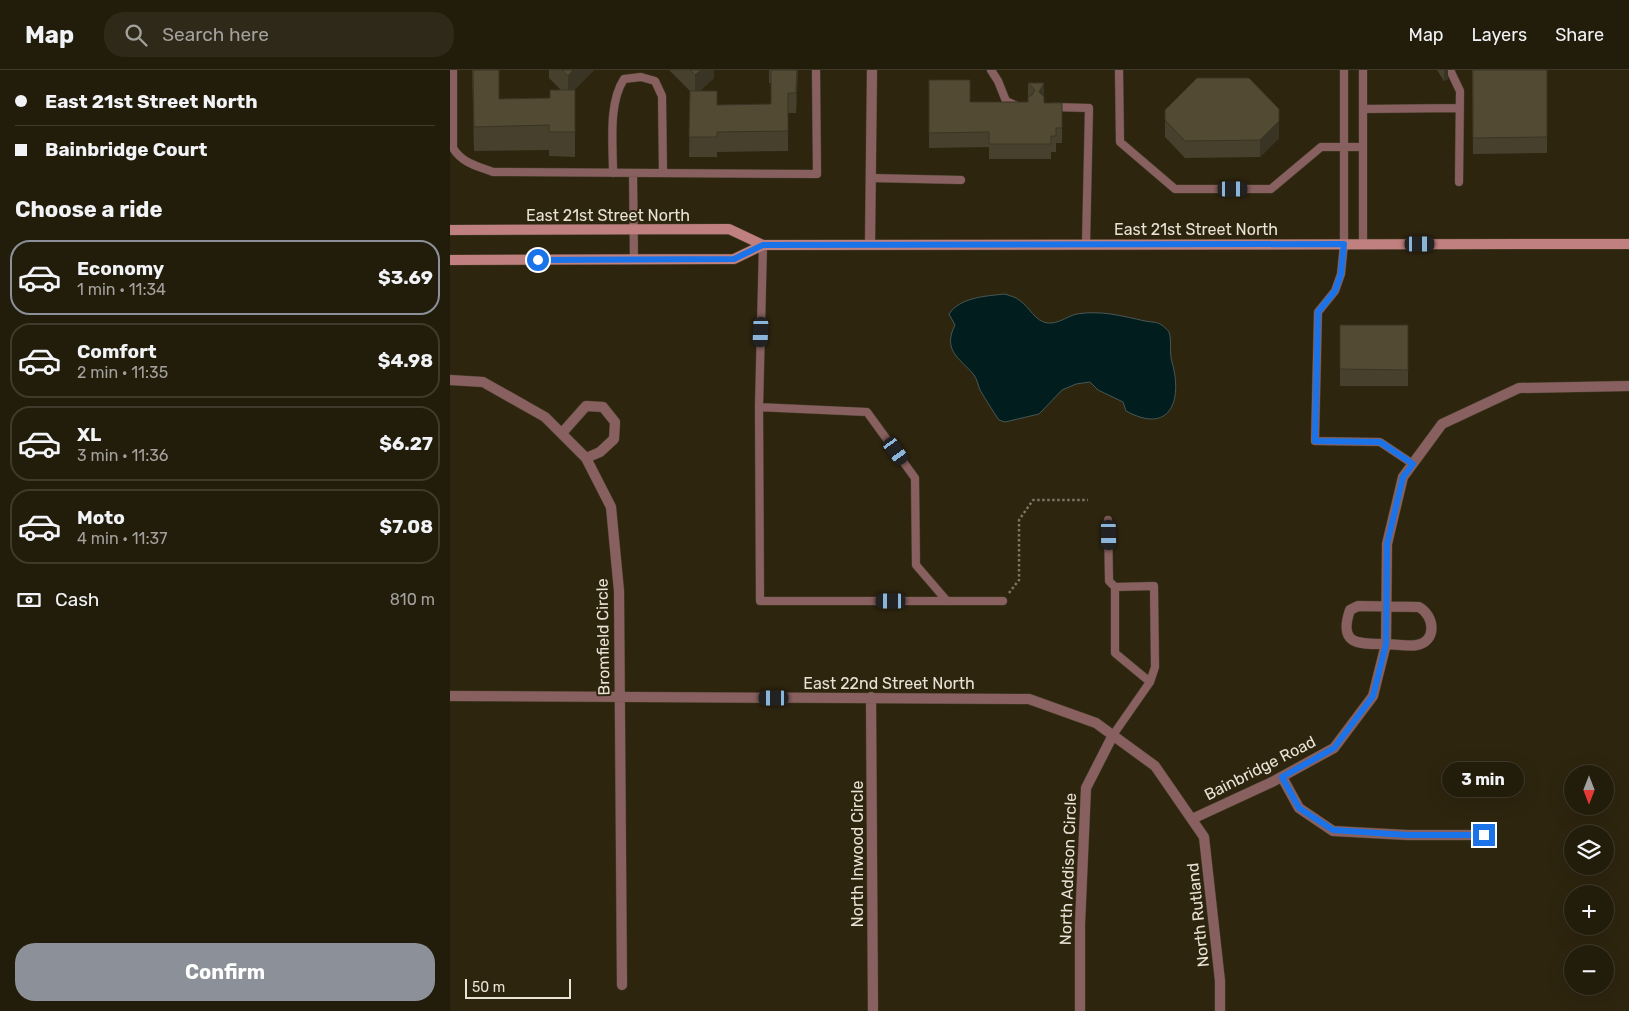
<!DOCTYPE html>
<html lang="en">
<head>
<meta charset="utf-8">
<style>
  body { margin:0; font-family:Rubik,sans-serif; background:#2e2919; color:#f1f3f6; height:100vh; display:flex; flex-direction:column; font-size:19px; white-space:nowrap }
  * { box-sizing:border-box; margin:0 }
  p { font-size:16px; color:#a2a19d }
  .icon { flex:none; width:28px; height:28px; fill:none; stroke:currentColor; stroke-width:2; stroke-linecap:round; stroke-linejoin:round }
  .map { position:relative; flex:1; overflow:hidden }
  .details { display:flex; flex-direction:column; background:#221c0b; width:450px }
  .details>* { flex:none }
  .banner { display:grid; align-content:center; height:110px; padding:0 15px; background:#221c0b }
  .needle { width:32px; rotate:180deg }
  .controls { position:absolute; left:1114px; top:695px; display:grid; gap:10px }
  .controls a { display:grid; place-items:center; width:50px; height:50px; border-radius:50%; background:#221c0b; box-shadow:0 5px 20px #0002,0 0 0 1px #3f3a2c; font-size:25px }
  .scale { position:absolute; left:15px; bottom:12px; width:106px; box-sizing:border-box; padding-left:5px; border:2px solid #e9e3d6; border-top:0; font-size:14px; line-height:18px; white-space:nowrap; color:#e9e3d6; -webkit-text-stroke:4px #2e250f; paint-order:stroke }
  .end { position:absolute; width:22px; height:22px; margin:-11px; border:6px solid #1a73e8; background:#fff; box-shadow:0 0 0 2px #fff }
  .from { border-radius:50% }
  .bubble { position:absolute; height:35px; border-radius:18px; background:#221c0b; box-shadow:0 5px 20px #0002,0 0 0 1px #3f3a2c; font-size:16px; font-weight:700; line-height:35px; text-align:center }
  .car { position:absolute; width:15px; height:30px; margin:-15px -8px; border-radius:6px; box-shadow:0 0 4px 1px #0007; background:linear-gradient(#222 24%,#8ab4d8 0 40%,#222 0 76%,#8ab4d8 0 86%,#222 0) }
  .banner b { display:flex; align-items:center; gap:18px; height:48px; font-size:19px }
  .banner b+b { border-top:1px solid #3f3a2c }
  .banner i { width:12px; height:12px; background:#f1f3f6 }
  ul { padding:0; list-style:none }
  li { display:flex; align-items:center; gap:15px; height:75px; margin:0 10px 8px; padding:0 5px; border:2px solid #3f3a2c; border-radius:20px }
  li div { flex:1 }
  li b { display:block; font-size:19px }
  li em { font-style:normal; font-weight:700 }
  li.selected { border-color:#8c9099 }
  li>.icon { width:45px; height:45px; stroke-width:1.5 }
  h2 { padding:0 15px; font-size:22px; line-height:60px }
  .pay { display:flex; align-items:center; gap:12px; height:55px; padding:0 15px; font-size:19px }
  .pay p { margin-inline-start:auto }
  .primary-button { display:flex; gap:10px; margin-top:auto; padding:10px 15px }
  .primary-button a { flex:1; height:58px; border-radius:20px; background:#8c9099; color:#fff; font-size:20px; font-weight:700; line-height:58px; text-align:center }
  header { display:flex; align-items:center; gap:30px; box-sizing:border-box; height:70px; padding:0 25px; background:#221c0b; border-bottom:1px solid #3f3a2c }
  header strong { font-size:24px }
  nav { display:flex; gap:28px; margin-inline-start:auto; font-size:18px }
  .search { width:350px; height:45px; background:#2e2919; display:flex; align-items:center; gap:12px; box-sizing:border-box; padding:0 18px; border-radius:20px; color:#a2a19d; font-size:19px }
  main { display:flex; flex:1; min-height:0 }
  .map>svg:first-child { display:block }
</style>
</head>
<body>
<header>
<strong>Map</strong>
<div class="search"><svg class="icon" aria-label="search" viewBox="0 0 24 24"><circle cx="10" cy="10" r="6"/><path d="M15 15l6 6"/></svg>Search here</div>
<nav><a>Map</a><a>Layers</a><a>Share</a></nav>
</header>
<main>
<section class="details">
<div class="banner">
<b><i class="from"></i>East 21st Street North</b>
<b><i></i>Bainbridge Court</b>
</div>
<h2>Choose a ride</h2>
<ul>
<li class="selected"><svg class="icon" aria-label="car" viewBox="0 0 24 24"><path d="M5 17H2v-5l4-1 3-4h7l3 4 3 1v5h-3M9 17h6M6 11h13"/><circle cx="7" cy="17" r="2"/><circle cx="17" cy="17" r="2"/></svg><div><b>Economy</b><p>1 min · 11:34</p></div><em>$3.69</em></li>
<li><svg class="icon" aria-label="car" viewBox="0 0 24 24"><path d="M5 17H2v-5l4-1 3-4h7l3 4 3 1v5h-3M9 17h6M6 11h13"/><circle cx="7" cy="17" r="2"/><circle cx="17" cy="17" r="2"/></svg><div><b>Comfort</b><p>2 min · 11:35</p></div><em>$4.98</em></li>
<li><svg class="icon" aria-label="car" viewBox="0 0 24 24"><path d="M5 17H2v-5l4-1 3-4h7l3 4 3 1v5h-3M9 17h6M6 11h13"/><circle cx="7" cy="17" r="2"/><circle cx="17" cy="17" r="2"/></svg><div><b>XL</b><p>3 min · 11:36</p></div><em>$6.27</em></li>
<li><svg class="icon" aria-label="car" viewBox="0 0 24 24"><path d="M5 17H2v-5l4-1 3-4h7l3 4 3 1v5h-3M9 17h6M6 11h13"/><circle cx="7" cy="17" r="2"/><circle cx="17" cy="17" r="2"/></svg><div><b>Moto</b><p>4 min · 11:37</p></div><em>$7.08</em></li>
</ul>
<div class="pay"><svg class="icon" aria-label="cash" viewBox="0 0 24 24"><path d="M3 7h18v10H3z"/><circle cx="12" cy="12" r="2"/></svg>Cash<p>810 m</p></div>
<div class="primary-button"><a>Confirm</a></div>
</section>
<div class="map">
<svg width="1179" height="941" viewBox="0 0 1179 941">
  <rect width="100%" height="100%" fill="#2e250f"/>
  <path fill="#011d1e" stroke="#475855" d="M 555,224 C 560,226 566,227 569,230 C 580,237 585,252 598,253 C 609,254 617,246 627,244 C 651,240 672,246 695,251 C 700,252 707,252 710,254 C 712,255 718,260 719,262 C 722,270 719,283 722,292 C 733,331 720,365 676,341 L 673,332 L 648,320 L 640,312 L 626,314 L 612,320 L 589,344 L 555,352 L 549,350 C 542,340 536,330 530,320 C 528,315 527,309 524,305 C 510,288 492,281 505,255 L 499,244 C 510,227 537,226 555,224 Z"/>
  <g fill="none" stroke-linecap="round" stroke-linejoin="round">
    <g stroke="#48402b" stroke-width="9">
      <path id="service" d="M 3,0 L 3,78 C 12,93 27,96 43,102 L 367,104 L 366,0
        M 541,0 L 548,11 L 556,31 L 567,36
        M 669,0 L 670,72 L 725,119 L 821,119 L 871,77 L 913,77
        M 894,0 L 894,174 L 891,204 L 885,221 L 868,242 L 865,371 L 930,372 L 963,394
        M 1000,0 L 1010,21 L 1009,112
        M 603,37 L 639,38 L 636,174
        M 913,39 L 1010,38
        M 163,103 C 163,75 158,33 174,9 L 191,7 L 205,11 L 212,26 L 213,103
        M 183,103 L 184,190
        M 421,108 L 511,110
        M 913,174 L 913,0
        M 313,175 L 309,337 L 310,531 L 553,531
        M 309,337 L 417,342 L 465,408 L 466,495 L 497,531
        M 658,450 L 659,511 L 665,517 L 704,516 L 705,597 L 700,612 L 663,665
        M 665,517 L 665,583 L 700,612"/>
    </g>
    <g stroke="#48402b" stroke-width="11">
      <path id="minor" d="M 420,174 L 422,0
        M 0,310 L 33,312 L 95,347 L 136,388 L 161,437 L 169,521 L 172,915
        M 112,363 L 136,336 L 153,337 L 165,352 L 164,369 L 150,382 L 136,388
        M 908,536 L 969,537 C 985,546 987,571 967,575 C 957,577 945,574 935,574 C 908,574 888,575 900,540 Z
        M 0,626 L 579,629 L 646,653 L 705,696 L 754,767 L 770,911 L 770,941
        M 421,627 L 423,941
        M 832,707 L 849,738 L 883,761 L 957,765 L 1034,765
        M 742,749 L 822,712 L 884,678 L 923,626 L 936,574 L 937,474 L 953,407 L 992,354 L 1069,318 L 1179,316
        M 630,941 L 630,854 L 636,718 L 663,665"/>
    </g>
    <g stroke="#48402b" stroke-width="11">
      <path id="secondary" d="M 0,160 L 279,159 L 313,175 L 1179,174
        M 0,190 L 284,189 L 313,175"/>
    </g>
    <path stroke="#7d7663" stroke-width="2.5" stroke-dasharray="2.5 2.5" stroke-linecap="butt" d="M 559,523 L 569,510 L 569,450 L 583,430 L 638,430"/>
    <use href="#service" stroke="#88605f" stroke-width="8"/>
    <use href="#minor" stroke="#88605f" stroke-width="10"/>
    <use href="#secondary" stroke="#c0807f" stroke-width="10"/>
  </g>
  <path fill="#47402c" d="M 22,0 L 49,0 L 49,29 L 100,28 L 111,20 L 99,8 L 99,0 L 144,0 L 124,20 L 125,20 L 125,87 L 99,86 L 99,80 L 24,81 Z
    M 219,0 L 264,0 L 264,8 L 250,21 L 267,35 L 321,34 L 321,13 L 319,13 L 319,0 L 348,0 L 346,43 L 338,43 L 338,81 L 267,82 L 267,87 L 239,87 L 240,21 Z
    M 987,0 L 998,0 L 998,9 L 994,11 Z
    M 1022,0 L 1097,0 L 1097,83 L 1023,84 Z
    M 479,10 L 520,32 L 578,32 L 578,13 L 594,13 L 594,33 L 612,33 L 612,73 L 606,73 L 606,82 L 601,82 L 601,89 L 539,89 L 539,77 L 479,78 Z
    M 715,40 L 829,68 L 810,87 L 735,88 L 715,67 Z
    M 890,255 L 958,255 L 958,316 L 890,316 Z"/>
  <path fill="#3a3424" d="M 123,0 L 144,0 L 118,27 L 118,6 Z
    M 251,0 L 264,0 L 264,8 L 245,26 L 245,5 Z
    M 347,0 L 348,0 L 346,43 L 346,23 Z
    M 994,0 L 998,0 L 998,9 L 994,11 Z
    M 594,13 L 594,28 L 589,22 Z
    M 829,51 L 829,68 L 810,87 L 810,70 Z"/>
  <path fill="#534a33" stroke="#3a3424" d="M 23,0 L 49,0 L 49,29 L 100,28 L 100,20 L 125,20 L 125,62 L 99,62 L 99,55 L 24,57 Z
    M 112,0 L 123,0 L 118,6 Z
    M 240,0 L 251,0 L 245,5 Z
    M 321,0 L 347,0 L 346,23 L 338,23 L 338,61 L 267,62 L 267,67 L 239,67 L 240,21 L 267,21 L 267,35 L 321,34 Z
    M 1023,0 L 1097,0 L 1097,67 L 1023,68 Z
    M 747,8 L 799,8 L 829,39 L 829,51 L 810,70 L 735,71 L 715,50 L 715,40 Z
    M 479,10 L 520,10 L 520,32 L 578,32 L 578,27 L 582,25 L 585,20 L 578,13 L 594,13 L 589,22 L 594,27 L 594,33 L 612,33 L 612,58 L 606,58 L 606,66 L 601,66 L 601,74 L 539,74 L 539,62 L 479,63 Z
    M 890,255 L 958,255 L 958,300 L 890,299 Z"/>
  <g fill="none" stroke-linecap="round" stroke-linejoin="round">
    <path stroke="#1a73e8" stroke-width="6" d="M 88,190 L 284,189 L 313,175 L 894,174 L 891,204 L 885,221 L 868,242 L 865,371 L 930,372 L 963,394 L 953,407 L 937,474 L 936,574 L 923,626 L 884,678 L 832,707 L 849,738 L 883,760 L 957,765 L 1034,765"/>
  </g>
  <g text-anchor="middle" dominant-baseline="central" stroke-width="4" stroke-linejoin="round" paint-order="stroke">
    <g font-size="16" fill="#e9e3d6" stroke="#2e250f">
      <text x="158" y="145">East 21st Street North</text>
      <text x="746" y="159">East 21st Street North</text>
      <text transform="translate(153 567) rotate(-91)">Bromfield Circle</text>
      <text x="439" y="613">East 22nd Street North</text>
      <text transform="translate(810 698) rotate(-27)">Bainbridge Road</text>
      <text transform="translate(407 784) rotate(-90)">North Inwood Circle</text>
      <text transform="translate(618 799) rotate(-88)">North Addison Circle</text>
      <text transform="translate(748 845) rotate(-96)">North Rutland</text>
    </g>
  </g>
</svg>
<div class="controls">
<a><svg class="needle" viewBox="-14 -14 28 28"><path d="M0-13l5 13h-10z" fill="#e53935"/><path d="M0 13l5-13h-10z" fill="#a2a19d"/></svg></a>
<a><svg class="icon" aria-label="layers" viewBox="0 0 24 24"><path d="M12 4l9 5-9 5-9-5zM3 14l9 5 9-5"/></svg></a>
<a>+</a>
<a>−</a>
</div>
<div class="scale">50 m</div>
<i class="end from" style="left:88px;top:190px"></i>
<i class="end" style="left:1034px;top:765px"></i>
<div class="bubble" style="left:992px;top:692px;width:82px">3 min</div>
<i class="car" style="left:783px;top:119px;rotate:90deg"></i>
<i class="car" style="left:970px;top:174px;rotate:90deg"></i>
<i class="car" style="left:311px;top:262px;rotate:182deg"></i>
<i class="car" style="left:446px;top:381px;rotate:144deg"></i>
<i class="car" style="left:659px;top:465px;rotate:179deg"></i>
<i class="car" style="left:441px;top:531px;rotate:270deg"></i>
<i class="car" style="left:324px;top:628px;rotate:270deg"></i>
</div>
</main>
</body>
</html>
